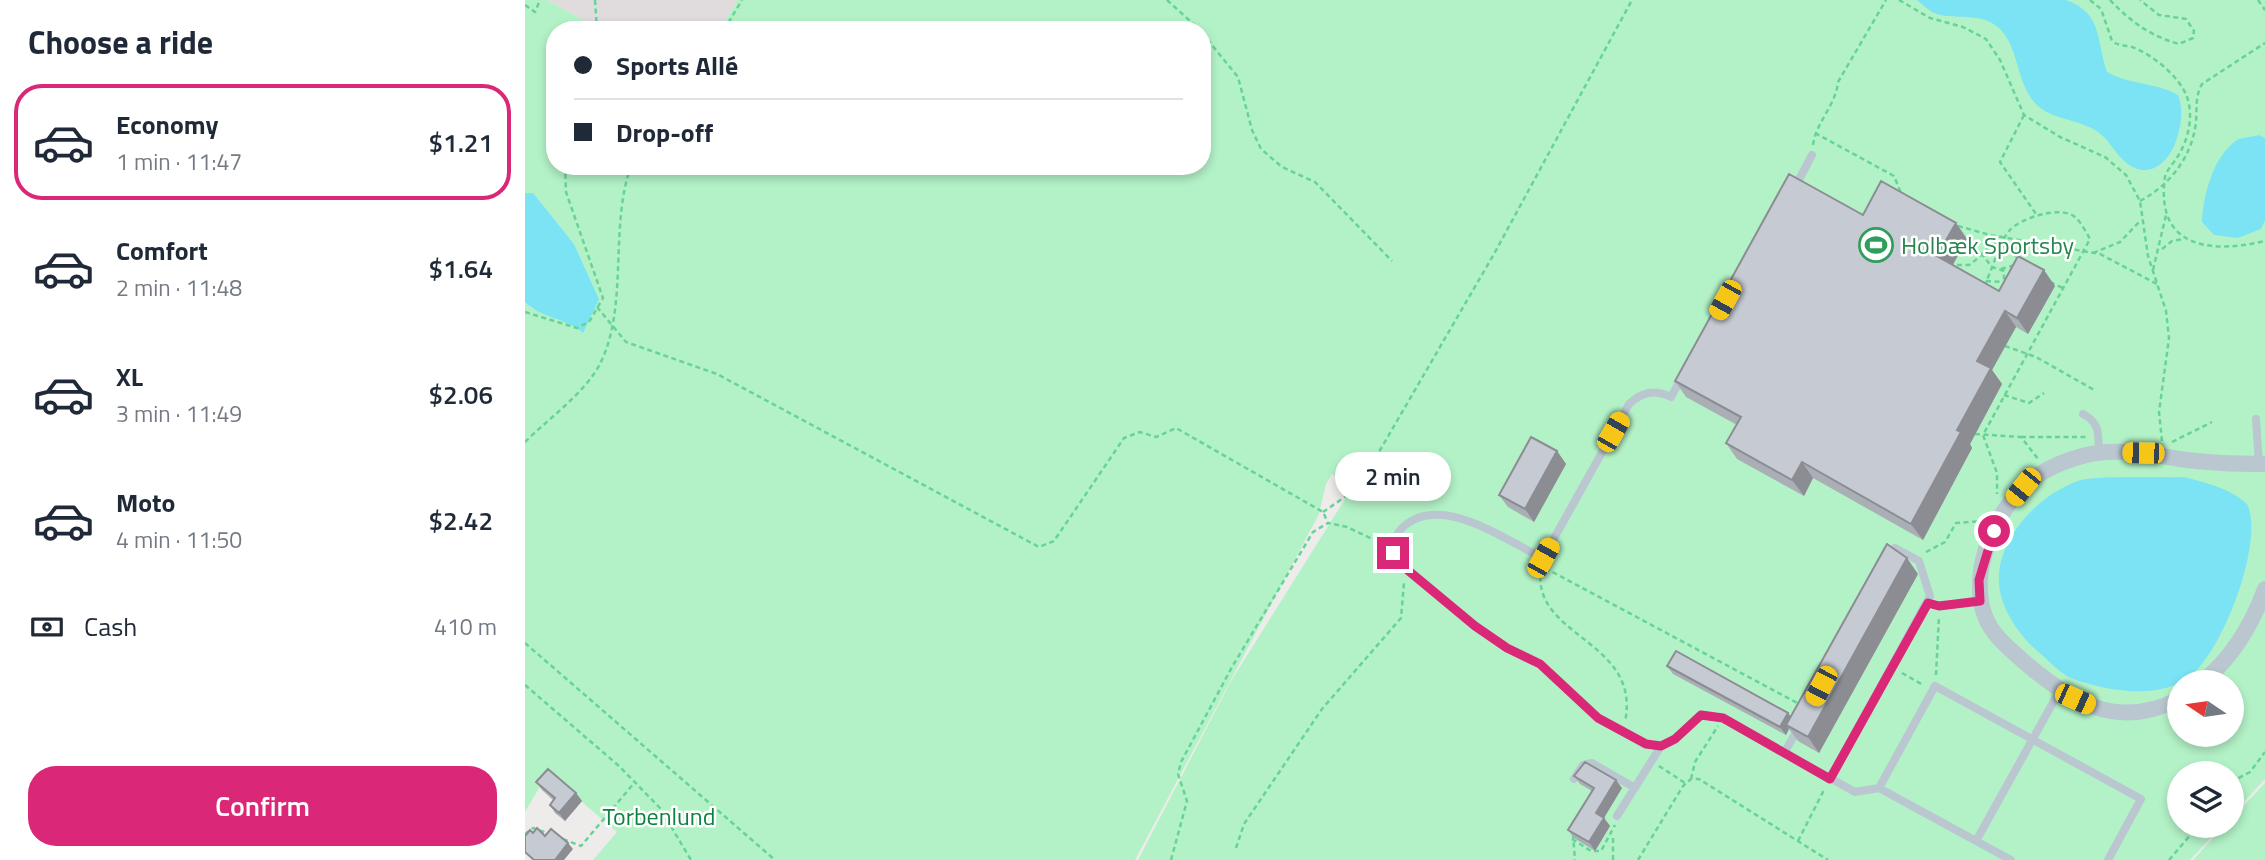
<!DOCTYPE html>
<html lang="en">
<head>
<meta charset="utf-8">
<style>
  body { margin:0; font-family:"Titillium Web",sans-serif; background:#f2f2f3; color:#1f2937; height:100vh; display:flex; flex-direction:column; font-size:26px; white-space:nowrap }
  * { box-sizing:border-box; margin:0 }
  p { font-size:23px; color:#747a83 }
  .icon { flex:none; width:38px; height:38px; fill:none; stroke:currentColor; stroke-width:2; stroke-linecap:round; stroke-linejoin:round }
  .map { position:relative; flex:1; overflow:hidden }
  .details { display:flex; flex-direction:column; background:#fff; width:525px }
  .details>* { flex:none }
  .banner { position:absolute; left:21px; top:21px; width:665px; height:154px; border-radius:28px; box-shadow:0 4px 10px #0003; display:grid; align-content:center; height:154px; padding:0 28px; background:#fff }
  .needle { width:46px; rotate:283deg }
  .buttons { position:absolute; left:1642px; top:670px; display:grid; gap:14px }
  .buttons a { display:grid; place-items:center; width:77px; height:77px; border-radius:50%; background:#fff; box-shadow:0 4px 10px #0003; font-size:35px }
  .end { position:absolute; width:32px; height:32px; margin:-16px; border:9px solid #db2777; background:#fff; box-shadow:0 0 0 4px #fff }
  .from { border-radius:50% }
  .bubble { position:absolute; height:49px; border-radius:24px; background:#fff; box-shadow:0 4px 10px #0003; font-size:23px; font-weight:600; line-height:49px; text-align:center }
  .car { position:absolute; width:21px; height:42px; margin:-21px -10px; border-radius:9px; box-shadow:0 0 5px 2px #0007; background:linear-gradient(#f5c518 24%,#345 0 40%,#f5c518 0 76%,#345 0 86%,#f5c518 0) }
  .banner b { display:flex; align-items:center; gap:24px; height:66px; font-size:26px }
  .banner b+b { border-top:2px solid #e0e1e3 }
  .banner i { width:18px; height:18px; background:#1f2937 }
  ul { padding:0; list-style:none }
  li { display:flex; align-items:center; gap:21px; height:116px; margin:0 14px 10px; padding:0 14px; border:4px solid transparent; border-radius:28px }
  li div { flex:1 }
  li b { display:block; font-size:26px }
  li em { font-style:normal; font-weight:600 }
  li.on { border-color:#db2777 }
  li>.icon { width:63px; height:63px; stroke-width:1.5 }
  h2 { padding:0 28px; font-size:32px; line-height:84px }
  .pay { display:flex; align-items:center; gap:18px; height:77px; padding:0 28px; font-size:26px }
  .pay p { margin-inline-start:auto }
  .action { display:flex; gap:14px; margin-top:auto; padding:14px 28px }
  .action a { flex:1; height:80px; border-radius:28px; background:#db2777; color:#fff; font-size:28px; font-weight:600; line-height:80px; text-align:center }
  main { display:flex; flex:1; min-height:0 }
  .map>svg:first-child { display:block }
</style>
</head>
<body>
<main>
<section class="details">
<h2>Choose a ride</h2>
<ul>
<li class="on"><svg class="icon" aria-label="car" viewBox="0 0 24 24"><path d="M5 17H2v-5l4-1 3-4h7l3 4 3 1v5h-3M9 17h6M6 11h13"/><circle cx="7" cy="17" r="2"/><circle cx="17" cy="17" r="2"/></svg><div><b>Economy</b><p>1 min · 11:47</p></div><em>$1.21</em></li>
<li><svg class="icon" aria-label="car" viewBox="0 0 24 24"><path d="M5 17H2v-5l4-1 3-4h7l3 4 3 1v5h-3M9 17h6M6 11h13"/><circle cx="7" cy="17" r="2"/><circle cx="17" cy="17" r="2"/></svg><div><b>Comfort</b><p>2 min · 11:48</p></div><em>$1.64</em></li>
<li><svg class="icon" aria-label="car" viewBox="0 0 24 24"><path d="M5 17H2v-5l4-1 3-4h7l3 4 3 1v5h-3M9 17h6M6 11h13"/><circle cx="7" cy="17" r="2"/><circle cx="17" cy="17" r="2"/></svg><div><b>XL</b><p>3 min · 11:49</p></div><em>$2.06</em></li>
<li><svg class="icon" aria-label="car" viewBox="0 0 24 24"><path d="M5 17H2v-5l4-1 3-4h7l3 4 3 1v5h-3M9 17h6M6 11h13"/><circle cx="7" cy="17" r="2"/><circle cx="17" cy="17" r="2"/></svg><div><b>Moto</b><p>4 min · 11:50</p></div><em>$2.42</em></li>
</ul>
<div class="pay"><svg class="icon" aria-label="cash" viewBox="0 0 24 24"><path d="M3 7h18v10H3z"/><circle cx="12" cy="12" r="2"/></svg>Cash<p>410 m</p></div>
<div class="action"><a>Confirm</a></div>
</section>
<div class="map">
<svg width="1740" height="860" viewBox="0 0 1740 860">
  <rect width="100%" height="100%" fill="#eeebeb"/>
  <path fill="#e0dcdd" d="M 22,0 L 213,0 L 195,30 L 76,30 Z"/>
  <path fill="#b3f2c7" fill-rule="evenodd" d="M 0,0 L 22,0 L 76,30 L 30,30 L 30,166 L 677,166 L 677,30 L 195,30 L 213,0 L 1740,0 L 1740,779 L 1706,816 L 1706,774 L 1654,774 L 1654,826 L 1697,826 L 1665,860 L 613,860 L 706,681 L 827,488 L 807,474 L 801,484 L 794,514 L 610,860 L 68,860 L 92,832 L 23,773 L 0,812 L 0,302 L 6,308 L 49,324 L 74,299 L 49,244 L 8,194 L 0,193 ZM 1654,682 L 1706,682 L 1706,735 L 1654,735 Z
    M 1740,783 L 1740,860 L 1668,860 L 1699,826 L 1706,826 L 1706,819 Z"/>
  <path fill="#7be3f4" d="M 1392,0 L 1541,0 C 1578,13 1571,40 1582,72 C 1605,85 1630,82 1653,95 C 1659,111 1656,125 1651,141 C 1644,162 1624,180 1603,164 C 1590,155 1585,139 1570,130 C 1552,119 1528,120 1512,105 C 1488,81 1496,40 1467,23 C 1449,13 1427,20 1409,13 C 1403,10 1397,4 1392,0 Z
    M 1734,135 L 1740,138 L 1740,220 L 1736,229 L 1713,238 L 1689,235 L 1677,222 C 1678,196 1688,156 1712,140 C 1717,137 1727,137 1734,135 Z
    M 0,193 L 8,193 L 49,244 L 74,299 L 58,333 C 42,318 15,318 0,302 Z
    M 1659,477 C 1681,483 1705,488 1722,504 C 1740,540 1698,652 1664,677 C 1634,700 1579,691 1546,678 C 1536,674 1526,663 1517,655 C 1497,639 1476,611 1474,584 C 1471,539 1513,495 1553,481 C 1571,475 1636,478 1659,477 Z"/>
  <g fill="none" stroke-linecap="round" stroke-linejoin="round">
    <path stroke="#68d397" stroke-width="2.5" stroke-dasharray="5 3.5" stroke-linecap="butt" d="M 70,0 L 72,30
      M 642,0 L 675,30
      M 1374,0 L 1405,18 L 1438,27 L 1461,39 L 1475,60 L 1499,115 L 1535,137 L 1580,157 L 1601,175 L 1615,201 L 1623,256 L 1641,311 L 1644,338 L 1634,412 L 1637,441
      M 1565,0 L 1576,9 L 1587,41 C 1593,46 1600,45 1607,47 C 1627,54 1655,77 1662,97 C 1669,117 1663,142 1651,159 C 1648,164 1641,171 1640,177 C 1630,248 1685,254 1740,241
      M 1585,0 C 1605,21 1625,36 1654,44 L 1668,38 L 1669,31 L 1661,19 L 1634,15 L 1615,0
      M 1733,0 L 1740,10
      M 0,5 L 10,12 L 15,0
      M 199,30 L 217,0
      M 677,33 L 713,77 L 727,130 L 736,149 L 757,167 L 790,182 L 867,261
      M 1499,115 L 1475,162 L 1511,214
      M 1290,133 L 1369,176 L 1376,193
      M 1288,145 C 1291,122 1311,105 1313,82 L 1361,0
      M 1615,201 C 1645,185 1667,157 1671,122 C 1672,109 1670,96 1677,84 L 1740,43
      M 1433,226 L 1465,235 L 1575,254 L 1632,284
      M 1637,249 L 1647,241 L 1658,239
      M 1456,253 L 1467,267 L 1479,271 L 1479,285
      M 1568,253 L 1595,242 L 1616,220
      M 1432,265 L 1444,265 C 1468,249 1467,228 1494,260
      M 1476,269 L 1490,265
      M 1628,270 L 1641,215
      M 1461,281 L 1477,282
      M 1525,282 L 1538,288
      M 1459,286 C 1468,269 1473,245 1484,231 C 1495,218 1536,205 1550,217 C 1556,222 1561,232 1565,239 L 1458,435 L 1472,473 L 1472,494
      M 72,307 L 101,342 L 192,374 L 514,547 L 529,541 L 599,438 L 615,432 L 631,437 L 651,428 L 798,512 L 803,523
      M 0,312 L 52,328 L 64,322 L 78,298 L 41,192 L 40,166
      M 1480,346 L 1511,357 L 1571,391
      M 1479,395 L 1504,403 L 1519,393
      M 1450,434 L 1496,437 L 1513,459
      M 1496,437 L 1563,437
      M 0,442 C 24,418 59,394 75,364 C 104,306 84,227 106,166
      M 1647,442 L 1687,422
      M 798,512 L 833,488 L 969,254 L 1107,0
      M 1401,552 L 1420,542 L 1431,523 L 1457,521
      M 1016,568 C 1005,638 1117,639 1100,722
      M 1020,568 L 1276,705
      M 0,643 L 250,860
      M 1377,673 L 1398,685
      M 1411,675 L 1414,616
      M 0,685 L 94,766 L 135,808 L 166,860
      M 1134,766 L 1160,783
      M 1166,779 L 1170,762 L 1193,726
      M 1706,782 L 1725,772 L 1740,752
      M 0,834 L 8,828 L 25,834
      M 1048,834 L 1050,860
      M 38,839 L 56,846 L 110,782
      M 1047,839 L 1066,851 L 1076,851 L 1090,825
      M 1273,841 L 1300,788
      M 711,848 L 719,824 L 797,709 L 876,618 L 879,583
      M 646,860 L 662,801 L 653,774 L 656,762 L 707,667 L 788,532 L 803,523 L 822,527 L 858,544
      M 1088,860 L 1088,835
      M 1113,860 L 1158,786 L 1166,779 L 1174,779 L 1303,860
      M 1644,860 L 1673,826"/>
    <path stroke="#bac7d0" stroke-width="8" d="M 1270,187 L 1287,155
      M 1158,375 L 1146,397 C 1129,389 1117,392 1104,404 L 1018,558 C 981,541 915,491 877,528 C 866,539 867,550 873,563 L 950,626 L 982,648 L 1015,664 L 1073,718 L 1121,744 L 1136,746 L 1150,739 L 1176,715 L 1198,718 L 1330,792 L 1354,788 L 1410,686 L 1616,799 L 1583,860
      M 1558,414 C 1576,423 1573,436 1574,453
      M 1731,419 L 1734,464
      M 1403,603 L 1414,606 L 1455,601
      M 1259,753 L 1274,727
      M 1049,779 L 1058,765 L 1067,763 L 1110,788
      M 1305,779 L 1405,596 L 1394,561 L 1370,548 L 1365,558
      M 1354,788 L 1486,860
      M 1092,816 L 1136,746
      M 1451,841 L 1535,690"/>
    <path stroke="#bac7d0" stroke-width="16" d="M 1677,682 C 1706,659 1727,624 1740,589
      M 1654,699 C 1592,731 1545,702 1497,660 C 1483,647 1467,635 1460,616 C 1443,571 1471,507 1508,479 C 1523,467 1542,460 1561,455 C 1592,448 1624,454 1655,459 C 1683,463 1712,464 1740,464"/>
  </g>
  <path fill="#aaaeb5" d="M 1431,223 L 1442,239 L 1428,265 L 1474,291 L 1530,286 L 1503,334 L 1491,327 L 1467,370 L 1477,384 L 1445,444 L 1447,448 L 1398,540 L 1288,478 L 1279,496 L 1212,459 L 1201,443 L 1212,425 L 1161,397 L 1150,381 Z
    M 1032,451 L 1041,464 L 1009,522 L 983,507 L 974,495 Z
    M 1393,574 L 1294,753 L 1273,741 L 1264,729 L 1261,735 L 1148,674 L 1142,666 L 1263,713 L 1266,717 Z
    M 1049,776 L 1097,788 L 1079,818 L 1085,826 L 1070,851 L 1049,838 L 1043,830 L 1067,791 L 1055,784 Z
    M 11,782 L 51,793 L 57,801 L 40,821 L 30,813 L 25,805 L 28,800 L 17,790 Z"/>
  <path fill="#8b8d93" d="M 1431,223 L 1442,239 L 1423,273 L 1412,256 Z
    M 1519,270 L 1530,286 L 1503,334 L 1492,318 Z
    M 1480,311 L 1491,327 L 1467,370 L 1477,384 L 1445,444 L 1447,448 L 1398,540 L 1386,524 L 1432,430 L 1452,361 Z
    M 1032,451 L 1041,464 L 1009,522 L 1000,509 Z
    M 1277,462 L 1288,478 L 1279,496 L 1267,480 Z
    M 1382,558 L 1393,574 L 1294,753 L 1283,737 Z
    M 1263,713 L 1269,721 L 1261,725 L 1264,729 L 1261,735 L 1255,727 Z
    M 1091,780 L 1097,788 L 1077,821 L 1071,813 Z
    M 51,793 L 57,801 L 40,821 L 34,813 Z
    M 1079,818 L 1085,826 L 1070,851 L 1064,842 Z
    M 43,843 L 48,849 L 39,860 L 30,860 Z"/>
  <path fill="#c6cad2" stroke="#8b8d93" stroke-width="2" d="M 1264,174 L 1338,215 L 1356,181 L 1431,223 L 1412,256 L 1474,291 L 1493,256 L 1519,270 L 1492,318 L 1480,311 L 1452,361 L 1466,368 L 1432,430 L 1436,432 L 1386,524 L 1277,462 L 1267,480 L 1201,443 L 1216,417 L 1150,381 Z
    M 1006,437 L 1032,451 L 1000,509 L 974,495 Z
    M 1362,544 L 1382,558 L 1283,737 L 1261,725 Z
    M 1151,651 L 1263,713 L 1255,727 L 1142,666 Z
    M 1060,762 L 1091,780 L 1071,813 L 1079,818 L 1064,842 L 1043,830 L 1069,788 L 1049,776 Z
    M 23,769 L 51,793 L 34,813 L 25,805 L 30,798 L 11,782 Z
    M 12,828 L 20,836 L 26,829 L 43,843 L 30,860 L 9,860 L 0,852 L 0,836 L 5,830 L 8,833 Z"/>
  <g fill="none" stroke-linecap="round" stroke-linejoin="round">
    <path stroke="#db2777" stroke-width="9" d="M 868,553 L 873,562 L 950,626 L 982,648 L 1015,664 L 1073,718 L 1121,744 L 1136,746 L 1150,739 L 1176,715 L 1198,718 L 1305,779 L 1403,603 L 1414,606 L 1455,601 L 1454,580 L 1469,531"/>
  </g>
  <defs>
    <g id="stadium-ring" transform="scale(1.75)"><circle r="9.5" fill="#fff" stroke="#2e9e5b" stroke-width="1.5"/><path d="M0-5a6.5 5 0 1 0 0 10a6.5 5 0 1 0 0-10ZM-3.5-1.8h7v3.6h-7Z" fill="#2e9e5b"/></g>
  </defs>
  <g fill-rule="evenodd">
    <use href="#stadium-ring" x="1351" y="245"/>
  </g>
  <g text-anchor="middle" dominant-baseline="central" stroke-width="5" stroke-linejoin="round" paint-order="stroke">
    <g font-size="24" fill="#27864d" stroke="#fff" text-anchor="start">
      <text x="1376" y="245">Holbæk Sportsby</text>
    </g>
    <g font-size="24" fill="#0d813f" stroke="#fff">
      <text x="134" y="816">Torbenlund</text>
    </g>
  </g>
</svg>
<div class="buttons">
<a><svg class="needle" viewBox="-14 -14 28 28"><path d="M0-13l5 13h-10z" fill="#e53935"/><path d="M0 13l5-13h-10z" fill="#747a83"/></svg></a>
<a><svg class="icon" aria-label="layers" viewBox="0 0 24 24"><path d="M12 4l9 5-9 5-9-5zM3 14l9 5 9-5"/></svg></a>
</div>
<i class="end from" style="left:1469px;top:531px"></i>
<i class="end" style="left:868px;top:553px"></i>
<div class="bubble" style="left:810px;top:452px;width:116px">2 min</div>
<i class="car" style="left:1200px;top:300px;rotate:209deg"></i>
<i class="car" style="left:1088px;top:432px;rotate:30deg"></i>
<i class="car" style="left:1618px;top:453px;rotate:271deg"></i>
<i class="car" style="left:1498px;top:487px;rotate:219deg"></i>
<i class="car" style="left:1018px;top:558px;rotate:29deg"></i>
<i class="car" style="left:1296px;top:686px;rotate:208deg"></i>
<i class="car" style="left:1550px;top:699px;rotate:114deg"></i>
<div class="banner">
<b><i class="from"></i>Sports Allé</b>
<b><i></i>Drop-off</b>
</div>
</div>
</main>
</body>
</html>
